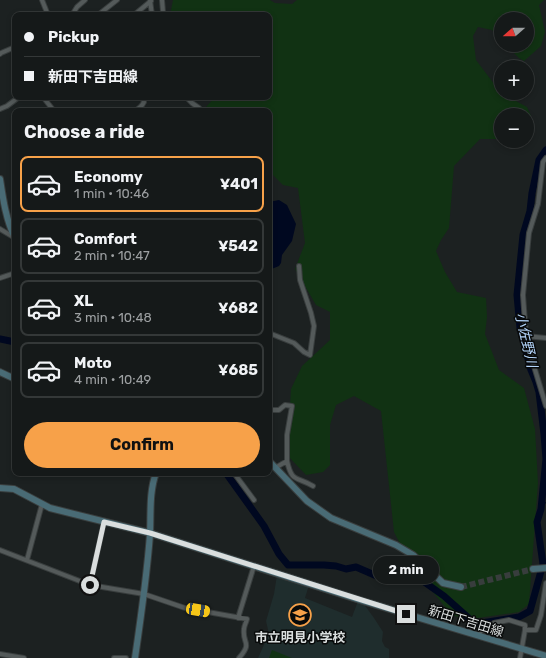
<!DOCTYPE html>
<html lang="en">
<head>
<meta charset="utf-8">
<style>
  body { margin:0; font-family:Rubik,"Noto Sans JP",sans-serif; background:#1e2222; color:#f1f3f6; height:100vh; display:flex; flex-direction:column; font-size:15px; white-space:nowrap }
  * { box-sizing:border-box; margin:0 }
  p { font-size:13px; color:#9da0a2 }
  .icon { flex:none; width:22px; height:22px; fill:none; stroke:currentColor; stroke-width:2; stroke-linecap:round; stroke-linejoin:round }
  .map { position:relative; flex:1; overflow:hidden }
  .panel { position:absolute; left:12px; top:108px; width:260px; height:368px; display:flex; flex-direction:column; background:#151919; border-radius:8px; box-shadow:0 2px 6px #0003,0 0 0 1px #343838 }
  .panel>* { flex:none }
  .banner { position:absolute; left:12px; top:12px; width:260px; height:88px; border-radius:8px; box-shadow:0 2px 6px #0003,0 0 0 1px #343838; display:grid; align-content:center; height:88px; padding:0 12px; background:#151919 }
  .needle { width:26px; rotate:250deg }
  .buttons { position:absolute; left:494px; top:12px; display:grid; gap:8px }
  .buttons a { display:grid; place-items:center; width:40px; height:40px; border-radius:50%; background:#151919; box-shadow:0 2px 6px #0003,0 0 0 1px #343838; font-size:20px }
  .end { position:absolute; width:18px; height:18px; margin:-9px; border:5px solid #dadede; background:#111; box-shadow:0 0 0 2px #111 }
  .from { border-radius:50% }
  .bubble { position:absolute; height:28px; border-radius:14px; background:#151919; box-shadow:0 2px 6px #0003,0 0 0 1px #343838; font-size:13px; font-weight:700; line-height:28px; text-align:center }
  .car { position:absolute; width:12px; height:24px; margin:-12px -6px; border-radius:5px; box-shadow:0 0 3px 1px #0007; background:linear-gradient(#f5c518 24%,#345 0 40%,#f5c518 0 76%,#345 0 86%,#f5c518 0) }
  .banner b { display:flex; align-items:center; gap:14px; height:38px; font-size:15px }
  .banner b+b { border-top:1px solid #343838 }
  .banner i { width:10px; height:10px; background:#f1f3f6 }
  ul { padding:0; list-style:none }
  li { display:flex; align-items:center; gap:12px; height:56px; margin:0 8px 6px; padding:0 4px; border:2px solid #343838; border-radius:8px }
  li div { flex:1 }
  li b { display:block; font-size:15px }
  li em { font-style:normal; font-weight:700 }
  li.selected { border-color:#f7a149 }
  li>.icon { width:36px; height:36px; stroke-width:1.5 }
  h2 { padding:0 12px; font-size:18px; line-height:48px }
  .primary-button { display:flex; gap:8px; margin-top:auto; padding:8px 12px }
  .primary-button a { flex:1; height:46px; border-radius:24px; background:#f7a149; color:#111; font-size:16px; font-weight:700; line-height:46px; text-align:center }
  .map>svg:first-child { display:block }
</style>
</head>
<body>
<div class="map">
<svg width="546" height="658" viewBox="0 0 546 658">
  <rect width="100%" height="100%" fill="#1c2121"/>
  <path fill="#1f2d2d" d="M 277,575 L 309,585 L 305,598 L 352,617 L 358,601 L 363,603 L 374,618 L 383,632 L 382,641 L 385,647 L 389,649 L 389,658 L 258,658 L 269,634 L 266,621 L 274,594 Z"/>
  <path fill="#113213" d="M 173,0 L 270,0 L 275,3 L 292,4 L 297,0 L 544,0 L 539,5 L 545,32 L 541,46 L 524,61 L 519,58 L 506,45 L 527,45 L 527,19 L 501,19 L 501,40 L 492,30 L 478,27 L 473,36 L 476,60 L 501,93 L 527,107 L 531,116 L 528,131 L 527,115 L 501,115 L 501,139 L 480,139 L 454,166 L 449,228 L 441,240 L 436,251 L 445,272 L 457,292 L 486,298 L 487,317 L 485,334 L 499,370 L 524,388 L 535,429 L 538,483 L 529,604 L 519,612 L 465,620 L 451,614 L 412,567 L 394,532 L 381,411 L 354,396 L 336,405 L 330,425 L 330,465 L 323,472 L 306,475 L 287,455 L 291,389 L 302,366 L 330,340 L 330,312 L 316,305 L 295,269 L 305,243 L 298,188 L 283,185 L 273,175 L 269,164 L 269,111 L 210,111 L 206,107 L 215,97 L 269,97 L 269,15 L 170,15 Z
    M 272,650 L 292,658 L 269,658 Z"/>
  <path fill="#000820" d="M 279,200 L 287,205 L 296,224 L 292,241 L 282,255 L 281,263 L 279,266 L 269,270 L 269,202 Z"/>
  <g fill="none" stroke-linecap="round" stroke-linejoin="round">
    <path stroke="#000820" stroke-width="1" d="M 541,509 L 546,502"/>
    <path stroke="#000820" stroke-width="7" d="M 0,339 L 15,342
      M 226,473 L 264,526 L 279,554 L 288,565 L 324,565 L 336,566 L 346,569 L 356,567 L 386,580 L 398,580 L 413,574 L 444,596 L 471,620 L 481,623 L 488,622 L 519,617 L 530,611 L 543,564 L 537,522 L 541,509 L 546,459 L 544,434 L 539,392 L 536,382 L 531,370 L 520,328 L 517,295 L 523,235 L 530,211 L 532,193 L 539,160 L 546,150"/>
    <path stroke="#383d3d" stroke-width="6" stroke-dasharray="6 3" stroke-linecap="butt" d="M 461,587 L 533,569"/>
    <g stroke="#393e3e" stroke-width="6">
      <path id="street" d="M 42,0 L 48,15
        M 150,0 L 152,15
        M 162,0 L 163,12 L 166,15
        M 72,15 L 77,7 L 85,0
        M 98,15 L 117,0
        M 134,15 L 151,1
        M 0,54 L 1,53 L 15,47
        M 43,97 L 54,111
        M 186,97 L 192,103 L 199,108 L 198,111
        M 0,109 L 7,106 L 19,97
        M 134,111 C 139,109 142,106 144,102 L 142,97
        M 546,158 L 543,162 L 538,204 L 529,233 L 523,295 L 526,336 L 530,353 L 546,406
        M 0,229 L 15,238
        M 0,278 L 15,273
        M 269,333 L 294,343 L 304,352 L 310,355 L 314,326 L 311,313 L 300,280 L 299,266
        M 526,336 L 546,338
        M 269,410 L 279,410 L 285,405 L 292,406 L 287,435 L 287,461 L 275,468
        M 287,461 C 292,483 296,476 313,486
        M 234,473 L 254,500
        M 0,550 L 90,585 L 144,594 L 185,608 L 247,619 C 246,623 244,626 244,629 C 242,644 253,642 239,658
        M 27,560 L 42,504
        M 90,585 L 104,522
        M 238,618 L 254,566
        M 476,635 L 494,623 L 509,620 L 525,625 L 525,630 L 536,630 L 541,615 L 546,583
        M 0,654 L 24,658
        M 114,658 L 126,658
        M 520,658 L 525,630"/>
    </g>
    <g stroke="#393e3e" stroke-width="8">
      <path id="secondary" d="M 0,179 C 3,199 6,220 15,238
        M 0,372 L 15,379
        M 269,461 L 307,501 L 331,518 L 396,545 L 413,555 L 443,583 L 461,587
        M 0,488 L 14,489 L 50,508 L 150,533 L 363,601 L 546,656
        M 533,569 L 546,568
        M 135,658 C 141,617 147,575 150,534 C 151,513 149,492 156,473"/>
    </g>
    <use href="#street" stroke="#545a5a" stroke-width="4"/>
    <use href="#secondary" stroke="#496b75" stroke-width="6"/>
  </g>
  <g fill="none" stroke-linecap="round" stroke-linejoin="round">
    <path stroke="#dadede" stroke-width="5" d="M 90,585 L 104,522 L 150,533 L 406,614"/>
  </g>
  <defs>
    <g id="school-ring" transform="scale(1.15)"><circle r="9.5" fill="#080a0a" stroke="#f7a149" stroke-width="1.5"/><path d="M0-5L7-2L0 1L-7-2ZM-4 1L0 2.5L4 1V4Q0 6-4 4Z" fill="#f7a149"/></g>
  </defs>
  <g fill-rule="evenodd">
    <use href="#school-ring" x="300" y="615"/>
  </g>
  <g text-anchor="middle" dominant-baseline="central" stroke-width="3" stroke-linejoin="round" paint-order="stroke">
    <g font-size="13" fill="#dadede" stroke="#080a0a">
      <text transform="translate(466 621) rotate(17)">新田下吉田線</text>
    </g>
    <g font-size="13" font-weight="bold" fill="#dadede" stroke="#080a0a">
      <text x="300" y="637">市立明見小学校</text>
    </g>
    <g font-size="14" font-style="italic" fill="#b4d5fb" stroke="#080a0a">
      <text transform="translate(526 340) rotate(77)">小佐野川</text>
    </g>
  </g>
</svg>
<div class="buttons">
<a><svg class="needle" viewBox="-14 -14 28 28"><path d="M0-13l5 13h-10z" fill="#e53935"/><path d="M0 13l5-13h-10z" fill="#9da0a2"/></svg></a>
<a>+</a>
<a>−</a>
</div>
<i class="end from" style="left:90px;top:585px"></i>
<i class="end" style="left:406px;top:614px"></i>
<div class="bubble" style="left:373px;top:556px;width:66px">2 min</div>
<i class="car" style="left:198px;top:610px;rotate:100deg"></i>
<div class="banner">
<b><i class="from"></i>Pickup</b>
<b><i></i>新田下吉田線</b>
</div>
<section class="panel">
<h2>Choose a ride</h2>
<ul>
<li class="selected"><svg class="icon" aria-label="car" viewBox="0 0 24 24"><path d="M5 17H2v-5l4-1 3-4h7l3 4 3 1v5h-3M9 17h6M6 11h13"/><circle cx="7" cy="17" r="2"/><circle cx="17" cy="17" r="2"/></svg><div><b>Economy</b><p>1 min · 10:46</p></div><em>¥401</em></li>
<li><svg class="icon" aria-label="car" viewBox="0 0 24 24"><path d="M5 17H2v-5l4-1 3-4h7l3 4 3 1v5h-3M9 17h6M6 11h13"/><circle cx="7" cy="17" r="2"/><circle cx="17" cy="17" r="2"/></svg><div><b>Comfort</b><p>2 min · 10:47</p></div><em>¥542</em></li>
<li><svg class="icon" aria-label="car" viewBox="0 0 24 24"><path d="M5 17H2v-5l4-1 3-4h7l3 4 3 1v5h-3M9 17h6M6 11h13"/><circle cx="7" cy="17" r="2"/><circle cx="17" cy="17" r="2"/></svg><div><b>XL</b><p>3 min · 10:48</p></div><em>¥682</em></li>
<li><svg class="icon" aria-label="car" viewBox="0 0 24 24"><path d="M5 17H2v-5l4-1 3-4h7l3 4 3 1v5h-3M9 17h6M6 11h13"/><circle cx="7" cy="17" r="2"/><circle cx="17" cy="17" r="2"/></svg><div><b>Moto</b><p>4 min · 10:49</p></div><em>¥685</em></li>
</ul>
<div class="primary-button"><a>Confirm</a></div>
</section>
</div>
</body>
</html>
